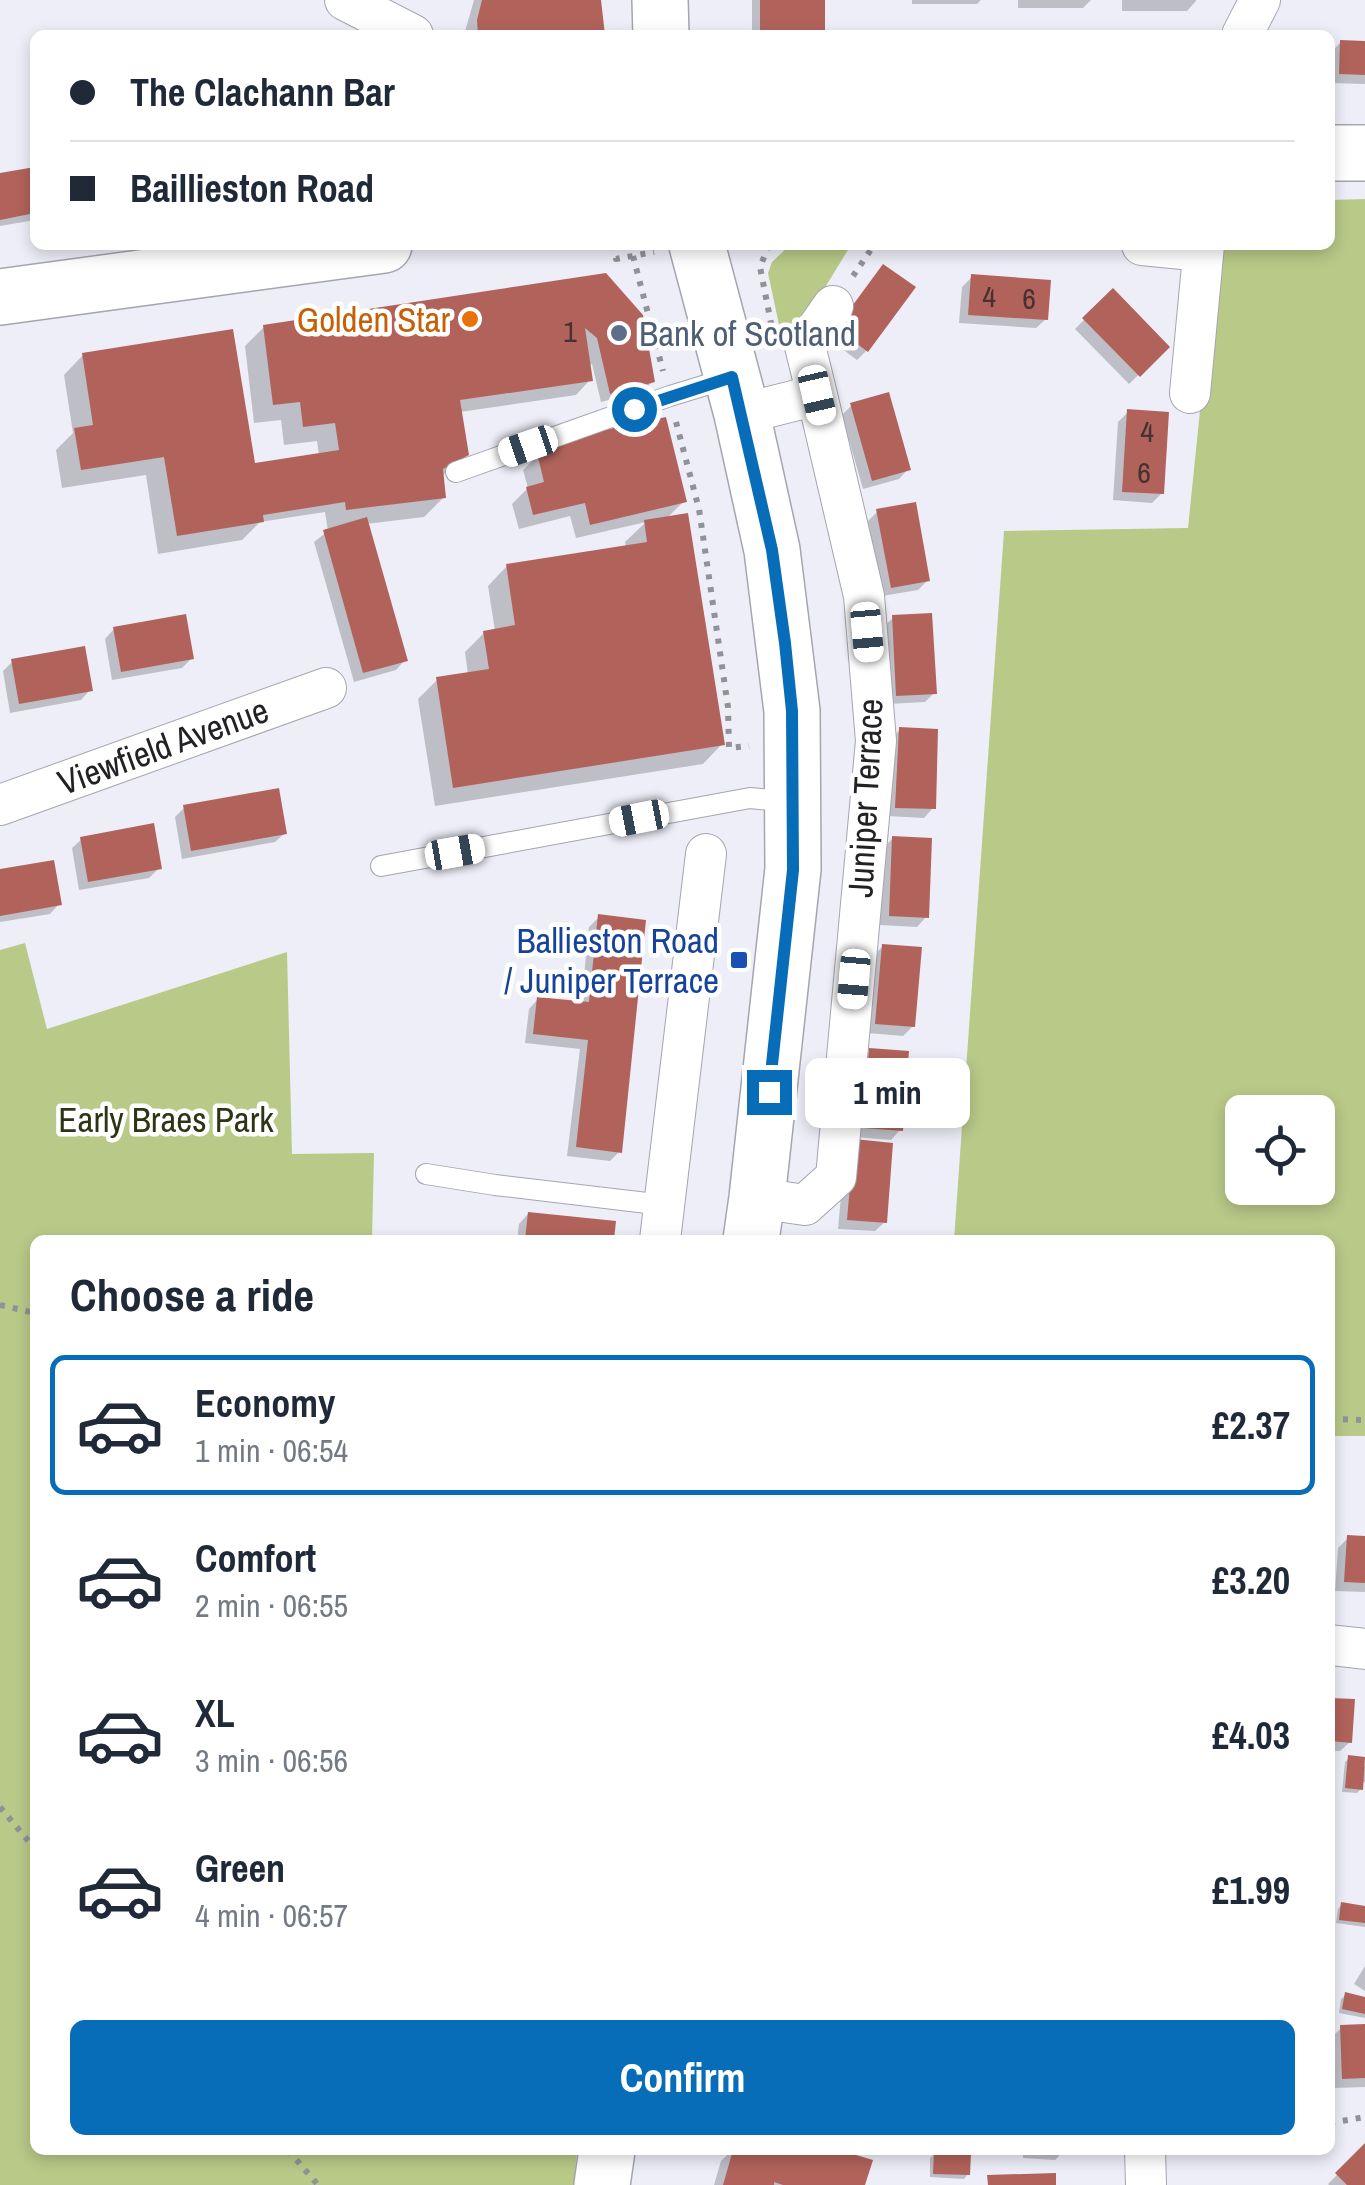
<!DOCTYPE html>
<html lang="en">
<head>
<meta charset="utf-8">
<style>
  body { margin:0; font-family:"Archivo Narrow",sans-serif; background:#f6f6f7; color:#1f2937; height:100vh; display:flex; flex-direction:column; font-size:38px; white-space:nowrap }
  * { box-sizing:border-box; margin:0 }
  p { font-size:32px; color:#747a83 }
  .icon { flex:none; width:55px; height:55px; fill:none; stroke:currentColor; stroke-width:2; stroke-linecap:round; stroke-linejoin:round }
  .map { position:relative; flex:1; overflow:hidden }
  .panel { position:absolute; left:30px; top:1235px; width:1305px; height:920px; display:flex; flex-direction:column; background:#fff; border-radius:15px; box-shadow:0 5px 15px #0003 }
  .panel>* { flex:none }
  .banner { position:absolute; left:30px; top:30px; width:1305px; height:220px; border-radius:15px; box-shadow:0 5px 15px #0003; display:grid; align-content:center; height:220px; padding:0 40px; background:#fff }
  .tools { position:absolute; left:1225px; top:1095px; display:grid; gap:20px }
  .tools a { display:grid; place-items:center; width:110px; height:110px; border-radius:15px; background:#fff; box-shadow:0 5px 15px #0003; font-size:50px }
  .end { position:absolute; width:45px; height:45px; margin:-22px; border:12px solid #086db9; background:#fff; box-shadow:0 0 0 5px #fff }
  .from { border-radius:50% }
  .bubble { position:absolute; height:70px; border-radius:15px; background:#fff; box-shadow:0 5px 15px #0003; font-size:32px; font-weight:700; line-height:70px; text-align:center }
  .car { position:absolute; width:30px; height:60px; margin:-30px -15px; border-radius:12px; box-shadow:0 0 8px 2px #0007; background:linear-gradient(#fff 24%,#345 0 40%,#fff 0 76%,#345 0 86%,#fff 0) }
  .banner b { display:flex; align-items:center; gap:35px; height:95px; font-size:38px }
  .banner b+b { border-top:2px solid #e0e1e3 }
  .banner i { width:25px; height:25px; background:#1f2937 }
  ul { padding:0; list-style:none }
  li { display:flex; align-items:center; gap:30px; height:140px; margin:0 20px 15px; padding:0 20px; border:5px solid transparent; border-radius:15px }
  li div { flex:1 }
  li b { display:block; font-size:38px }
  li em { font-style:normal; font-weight:700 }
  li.on { border-color:#086db9 }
  li>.icon { width:90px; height:90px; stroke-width:1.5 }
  h2 { padding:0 40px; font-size:45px; line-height:120px }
  .button { display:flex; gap:20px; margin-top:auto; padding:20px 40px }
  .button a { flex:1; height:115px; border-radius:15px; background:#086db9; color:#fff; font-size:40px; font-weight:700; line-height:115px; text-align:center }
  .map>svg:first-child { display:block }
</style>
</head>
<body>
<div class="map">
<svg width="1365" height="2185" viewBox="0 0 1365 2185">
  <rect width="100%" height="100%" fill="#eeeef8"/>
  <path fill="#b9c988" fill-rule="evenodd" d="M 1365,199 L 1365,1436 L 1330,1436 L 1330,1240 L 954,1240 L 1004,531 L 1188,528 L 1217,245 L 1330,245 L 1330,200 ZM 1242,1112 L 1318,1112 L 1318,1188 L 1242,1188 Z
    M 790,245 L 851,245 L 785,353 L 768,273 L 772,262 Z
    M 25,943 L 47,1029 L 287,952 L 292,1154 L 374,1153 L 372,1240 L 35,1240 L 35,2150 L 577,2150 L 574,2185 L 0,2185 L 0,950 Z"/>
  <path fill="#0003" d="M 474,0 L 599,0 L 602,35 L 464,35 Z
    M 752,0 L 823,0 L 823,35 L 752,35 Z
    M 912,0 L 981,0 L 977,4 L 912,4 Z
    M 1018,0 L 1091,0 L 1083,8 L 1018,8 Z
    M 1122,0 L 1196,0 L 1196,1 L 1187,11 L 1122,11 Z
    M 1341,42 L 1365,43 L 1365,84 L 1330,83 L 1331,52 Z
    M 35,169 L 35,220 L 0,226 L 0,176 Z
    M 884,267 L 867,350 L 857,360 L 829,339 Z
    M 605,276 L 653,381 L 643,391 L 601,402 L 592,364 L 588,365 L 590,380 L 576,395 L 460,412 L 466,455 L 441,477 L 444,497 L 424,517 L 366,524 L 405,660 L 396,670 L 354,682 L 314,542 L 328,531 L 325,512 L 260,522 L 242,540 L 158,554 L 146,475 L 62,488 L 56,450 L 73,433 L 64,375 L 83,355 L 252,466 L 319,456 L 317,441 L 284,445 L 281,420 L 254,423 L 245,346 L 264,327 Z
    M 972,277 L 1046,319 L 1036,328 L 959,323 L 962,287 Z
    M 1113,291 L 1167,347 L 1129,384 L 1075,329 Z
    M 851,406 L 908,469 L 899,479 L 863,489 L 842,415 Z
    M 1128,412 L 1162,493 L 1152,503 L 1113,500 L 1118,422 Z
    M 538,455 L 684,501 L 666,519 L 722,744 L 703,764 L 435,806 L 418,699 L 437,680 L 468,675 L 465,652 L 484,633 L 495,631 L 488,586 L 507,566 L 626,548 L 625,542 L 646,522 L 576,538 L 570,516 L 519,529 L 512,504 L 528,488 L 523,470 Z
    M 878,511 L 928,580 L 918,590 L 882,596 L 868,521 Z
    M 893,618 L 934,693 L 925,702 L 888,704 L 883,627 Z
    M 114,629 L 192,658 L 182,668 L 112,680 L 105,639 Z
    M 13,661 L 90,690 L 81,700 L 10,713 L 3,671 Z
    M 900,730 L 933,808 L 924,818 L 887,816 L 890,739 Z
    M 184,808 L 285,833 L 275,842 L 182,859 L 175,817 Z
    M 893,838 L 926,917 L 917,927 L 880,925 L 883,848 Z
    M 82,839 L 159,868 L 149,878 L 79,890 L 72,848 Z
    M 0,871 L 59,904 L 50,914 L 0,922 Z
    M 599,917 L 619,1152 L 610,1161 L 567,1156 L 580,1049 L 525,1043 L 529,1009 L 538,999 L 581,1004 L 589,927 Z
    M 883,946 L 913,1026 L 903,1036 L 867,1033 L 873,956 Z
    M 870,1051 L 900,1130 L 891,1140 L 854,1137 L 860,1060 Z
    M 845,1152 L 885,1222 L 875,1231 L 838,1229 Z
    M 528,1214 L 612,1240 L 517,1240 L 519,1224 Z
    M 1348,1538 L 1365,1539 L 1365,1592 L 1335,1591 L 1338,1548 Z
    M 1330,1700 L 1350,1742 L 1340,1751 L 1330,1751 Z
    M 1349,1758 L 1365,1766 L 1365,1782 L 1361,1782 L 1361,1789 L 1357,1793 L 1342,1792 L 1345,1762 Z
    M 1342,1904 L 1365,1908 L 1365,1927 L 1336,1923 L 1338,1909 Z
    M 1365,1966 L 1365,1991 L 1354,1984 Z
    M 1346,1995 L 1365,1999 L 1365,2018 L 1339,2013 L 1341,1999 Z
    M 1365,2027 L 1365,2087 L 1334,2088 L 1332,2037 L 1341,2028 Z
    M 1365,2147 L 1365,2185 L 1329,2185 L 1328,2184 Z
    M 732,2150 L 830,2150 L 863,2185 L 714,2185 L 721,2161 Z
    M 1023,2150 L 1059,2150 L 1059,2156 L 1055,2160 L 1023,2158 Z
    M 935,2154 L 968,2174 L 964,2179 L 930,2177 L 930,2158 Z"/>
  <path fill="#b1635b" d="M 482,0 L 601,0 L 605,35 L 478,35 L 477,20 Z
    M 760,0 L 825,0 L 825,35 L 760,35 Z
    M 1340,40 L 1365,41 L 1365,75 L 1339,74 Z
    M 35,167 L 35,213 L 0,220 L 0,173 Z
    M 883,264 L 916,287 L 868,352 L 836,328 Z
    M 606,273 L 643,315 L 655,382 L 610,394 L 597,338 L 585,328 L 593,381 L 460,400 L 469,455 L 443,469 L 446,498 L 346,510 L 345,502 L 263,515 L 264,522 L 177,536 L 164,457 L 81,470 L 74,428 L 93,425 L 82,353 L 233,329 L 255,463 L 339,450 L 335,423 L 303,427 L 300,402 L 273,405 L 263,325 Z
    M 971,274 L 1051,280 L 1048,320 L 968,315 Z
    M 1113,288 L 1170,347 L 1140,377 L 1082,318 Z
    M 889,392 L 911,470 L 872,481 L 850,403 Z
    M 1127,409 L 1169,412 L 1164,494 L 1122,492 Z
    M 666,417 L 687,502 L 590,525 L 585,503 L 533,515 L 526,487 L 544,482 L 537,453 L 571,437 Z
    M 916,502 L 930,581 L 891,588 L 876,509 Z
    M 688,513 L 725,745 L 453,788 L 436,677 L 489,669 L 483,631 L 515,625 L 506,564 L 647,542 L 644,520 Z
    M 367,517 L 408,661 L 363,673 L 323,530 Z
    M 932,613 L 937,694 L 896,696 L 892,615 Z
    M 186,614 L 194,659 L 121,672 L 113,627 Z
    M 85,646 L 93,691 L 19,704 L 11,659 Z
    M 899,727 L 938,729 L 936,809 L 895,808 Z
    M 279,788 L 287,834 L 191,851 L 183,805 Z
    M 154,823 L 162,869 L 88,882 L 80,837 Z
    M 892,836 L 932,838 L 929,918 L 889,916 Z
    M 54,860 L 62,905 L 0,916 L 0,869 Z
    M 598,914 L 646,920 L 622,1153 L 576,1147 L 588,1040 L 533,1034 L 537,997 L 589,1002 Z
    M 882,944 L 922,947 L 915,1027 L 875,1024 Z
    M 869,1048 L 909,1051 L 903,1131 L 863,1128 Z
    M 854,1139 L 893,1143 L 887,1223 L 847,1220 Z
    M 528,1212 L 616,1221 L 614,1240 L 525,1240 Z
    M 1347,1535 L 1365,1536 L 1365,1583 L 1344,1582 Z
    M 1330,1698 L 1355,1699 L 1352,1743 L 1330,1741 Z
    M 1348,1755 L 1365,1757 L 1363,1790 L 1345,1788 Z
    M 1341,1902 L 1365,1906 L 1365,1923 L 1339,1920 Z
    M 1345,1992 L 1365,1997 L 1365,2014 L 1342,2009 Z
    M 1365,2024 L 1365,2078 L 1342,2079 L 1340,2025 Z
    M 1365,2143 L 1365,2185 L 1347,2185 L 1335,2173 Z
    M 733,2150 L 839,2150 L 873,2160 L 865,2185 L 783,2185 L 774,2182 L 774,2185 L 723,2185 Z
    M 934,2151 L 971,2153 L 970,2175 L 933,2174 Z
    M 1056,2173 L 1056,2185 L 988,2185 L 987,2175 Z"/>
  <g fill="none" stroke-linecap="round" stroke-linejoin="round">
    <g stroke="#a4a5ae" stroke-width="22">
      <path id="service" d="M 456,472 L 670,396 L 729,378
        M 381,866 L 750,798 L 791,802
        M 426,1174 L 495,1185 L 664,1205"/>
    </g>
    <g stroke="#a4a5ae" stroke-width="42">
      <path id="minor" d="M 345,0 L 413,35
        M 1242,35 L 1260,0
        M 1142,245 L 1203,251
        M 1190,393 L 1204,245
        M 817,395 L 805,346 L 833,306
        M 742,414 L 817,395 L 864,596 L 876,741 L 836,1177 L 805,1205 L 757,1198
        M 0,805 L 326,688
        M 660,1240 L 706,854
        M 1330,1645 L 1365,1649
        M 1145,2150 L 1146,2185"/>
    </g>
    <g stroke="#a4a5ae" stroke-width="58">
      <path id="secondary" d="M 1330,153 L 1365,153
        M 0,297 L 384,245"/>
    </g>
    <g stroke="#a4a5ae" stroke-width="58">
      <path id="primary" d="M 660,0 L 661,35
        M 697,245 L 742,414 L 772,550 L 792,711 L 793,869 L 757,1198 L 751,1240
        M 602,2185 L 607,2150"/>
    </g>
    <path stroke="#919198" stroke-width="6" stroke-dasharray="5 8" stroke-linecap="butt" d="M 614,245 L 616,259 L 654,252
      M 769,245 L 760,267 L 772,328
      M 633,256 L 663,371
      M 853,276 L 874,245
      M 676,422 L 699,509 L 728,707 L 729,748 L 749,746
      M 0,1305 L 35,1313
      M 1330,1419 L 1365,1420
      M 0,1807 L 35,1849
      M 1330,2123 L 1365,2117
      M 288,2150 L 318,2185"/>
    <use href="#service" stroke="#fff" stroke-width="20"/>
    <use href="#minor" stroke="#fff" stroke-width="40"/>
    <use href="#secondary" stroke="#fff" stroke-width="55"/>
    <use href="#primary" stroke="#fff" stroke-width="55"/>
  </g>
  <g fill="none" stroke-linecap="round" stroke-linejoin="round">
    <path stroke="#086db9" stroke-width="12" d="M 634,409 L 732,377 L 772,550 L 785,643 L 792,711 L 793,870 L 769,1092"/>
  </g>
  <circle fill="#e8710a" stroke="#fff" stroke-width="4" cx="470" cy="319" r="10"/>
  <circle fill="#5c6f8a" stroke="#fff" stroke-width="4" cx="619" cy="333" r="10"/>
  <rect fill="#1a4fb4" stroke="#fff" stroke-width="4" x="729" y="950" width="20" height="20" rx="5"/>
  <g text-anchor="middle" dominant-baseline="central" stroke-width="9" stroke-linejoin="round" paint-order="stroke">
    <g font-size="30" fill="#463232">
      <text x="989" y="296">4</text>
      <text x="1029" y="298">6</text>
      <text x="570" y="331">1</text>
      <text x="1147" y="431">4</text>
      <text x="1144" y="472">6</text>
    </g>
    <g font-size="35" fill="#c56008" stroke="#fff" text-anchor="end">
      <text x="450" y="319">Golden Star</text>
    </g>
    <g font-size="35" fill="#4e5e75" stroke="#fff" text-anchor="start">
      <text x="639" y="333">Bank of Scotland</text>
    </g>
    <g font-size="35" fill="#222225" stroke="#fff">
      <text transform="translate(163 746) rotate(-20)">Viewfield Avenue</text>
      <text transform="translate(865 798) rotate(-87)">Juniper Terrace</text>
    </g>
    <g font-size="35" fill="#164399" stroke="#fff" text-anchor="end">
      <text x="719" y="940">Ballieston Road<tspan x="719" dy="40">/ Juniper Terrace</tspan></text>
    </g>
    <g font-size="35" fill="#2e3514" stroke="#fff">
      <text x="166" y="1119">Early Braes Park</text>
    </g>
  </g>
</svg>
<div class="tools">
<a><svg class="icon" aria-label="locate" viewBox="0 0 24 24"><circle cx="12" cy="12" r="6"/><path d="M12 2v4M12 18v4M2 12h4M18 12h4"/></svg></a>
</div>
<i class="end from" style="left:634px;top:409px"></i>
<i class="end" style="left:769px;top:1092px"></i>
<div class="bubble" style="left:805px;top:1058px;width:165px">1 min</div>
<i class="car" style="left:817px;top:395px;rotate:167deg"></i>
<i class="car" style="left:528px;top:446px;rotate:251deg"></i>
<i class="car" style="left:867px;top:632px;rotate:175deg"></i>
<i class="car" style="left:639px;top:818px;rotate:259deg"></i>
<i class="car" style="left:455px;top:852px;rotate:80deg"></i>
<i class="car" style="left:854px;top:979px;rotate:185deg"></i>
<div class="banner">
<b><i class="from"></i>The Clachann Bar</b>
<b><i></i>Baillieston Road</b>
</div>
<section class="panel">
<h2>Choose a ride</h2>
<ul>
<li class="on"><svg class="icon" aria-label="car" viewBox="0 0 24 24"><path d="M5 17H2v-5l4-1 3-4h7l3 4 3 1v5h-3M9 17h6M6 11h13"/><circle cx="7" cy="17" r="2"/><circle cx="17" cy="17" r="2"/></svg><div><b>Economy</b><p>1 min · 06:54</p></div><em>£2.37</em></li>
<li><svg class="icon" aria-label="car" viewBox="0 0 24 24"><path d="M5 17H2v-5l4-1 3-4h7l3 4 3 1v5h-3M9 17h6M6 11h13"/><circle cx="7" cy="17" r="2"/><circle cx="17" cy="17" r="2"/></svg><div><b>Comfort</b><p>2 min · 06:55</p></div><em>£3.20</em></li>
<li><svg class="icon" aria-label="car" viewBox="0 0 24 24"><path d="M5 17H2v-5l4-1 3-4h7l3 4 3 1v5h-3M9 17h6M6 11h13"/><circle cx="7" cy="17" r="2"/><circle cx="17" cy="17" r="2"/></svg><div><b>XL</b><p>3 min · 06:56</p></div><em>£4.03</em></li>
<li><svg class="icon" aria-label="car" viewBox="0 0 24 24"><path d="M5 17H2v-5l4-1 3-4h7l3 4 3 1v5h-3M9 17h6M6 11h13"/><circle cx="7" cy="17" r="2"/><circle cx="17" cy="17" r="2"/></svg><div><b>Green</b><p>4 min · 06:57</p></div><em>£1.99</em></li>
</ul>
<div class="button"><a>Confirm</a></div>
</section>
</div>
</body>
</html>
